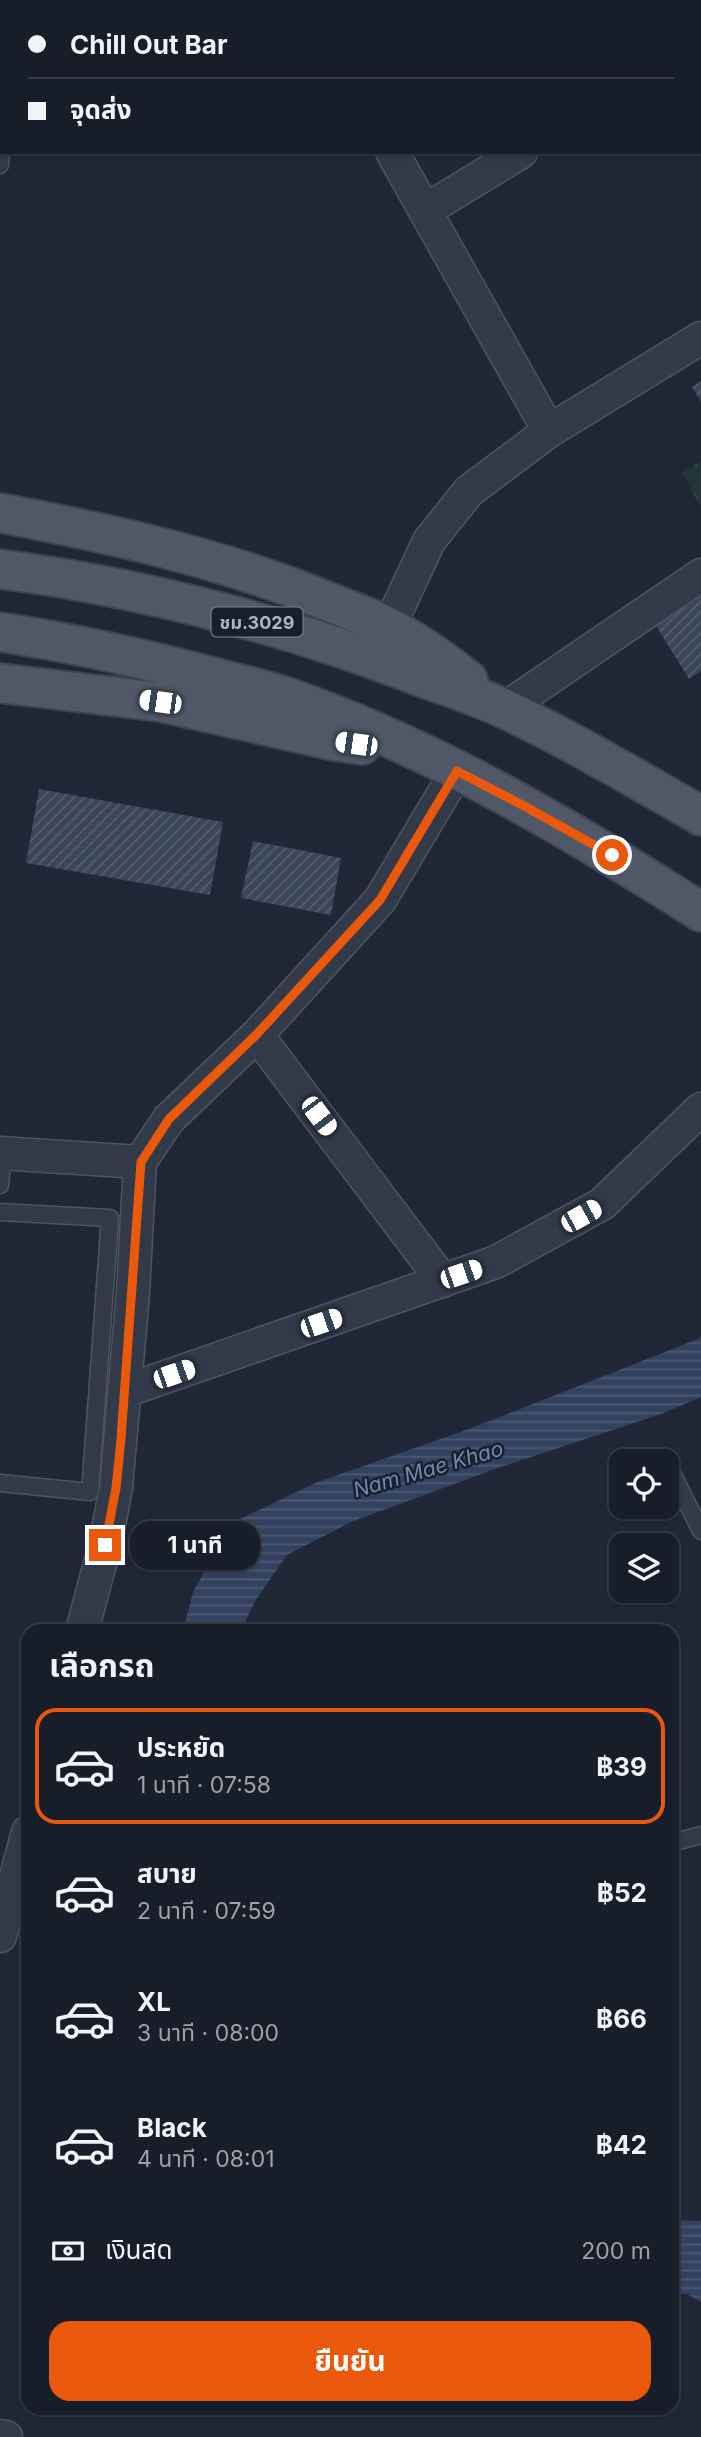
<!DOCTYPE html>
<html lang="th">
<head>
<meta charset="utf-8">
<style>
  body { margin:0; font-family:Inter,"Noto Sans Thai",sans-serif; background:#202631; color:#f1f3f6; height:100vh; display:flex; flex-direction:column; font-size:26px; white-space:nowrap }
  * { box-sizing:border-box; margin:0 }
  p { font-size:23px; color:#9ea2a8 }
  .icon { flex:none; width:38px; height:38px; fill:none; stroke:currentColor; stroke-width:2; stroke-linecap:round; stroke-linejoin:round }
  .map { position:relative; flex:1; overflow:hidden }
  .details { position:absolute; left:21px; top:1624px; width:658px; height:791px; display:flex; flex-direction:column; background:#171d29; border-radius:21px; box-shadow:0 2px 5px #0004,0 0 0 2px #363b46 }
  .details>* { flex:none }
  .hud { position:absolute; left:0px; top:0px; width:702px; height:154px; box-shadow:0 2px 5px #0004,0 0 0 2px #363b46; display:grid; align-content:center; height:154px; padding:0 28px; background:#171d29 }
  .fabs { position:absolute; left:609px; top:1449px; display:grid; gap:14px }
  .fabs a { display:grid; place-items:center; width:70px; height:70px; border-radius:14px; background:#171d29; box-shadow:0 2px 5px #0004,0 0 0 2px #363b46; font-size:35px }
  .end { position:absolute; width:32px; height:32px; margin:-16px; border:9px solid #ea580c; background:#fff; box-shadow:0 0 0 4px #fff }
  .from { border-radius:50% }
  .bubble { position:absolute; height:49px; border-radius:21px; background:#171d29; box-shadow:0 2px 5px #0004,0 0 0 2px #363b46; font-size:23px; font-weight:700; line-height:49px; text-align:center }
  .car { position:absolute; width:21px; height:42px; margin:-21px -10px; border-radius:9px; box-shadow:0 0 5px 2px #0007; background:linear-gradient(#fff 24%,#345 0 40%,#fff 0 76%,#345 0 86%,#fff 0) }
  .hud b { display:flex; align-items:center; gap:24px; height:66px; font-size:26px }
  .hud b+b { border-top:2px solid #363b46 }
  .hud i { width:18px; height:18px; background:#f1f3f6 }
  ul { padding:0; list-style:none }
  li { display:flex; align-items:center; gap:21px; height:116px; margin:0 14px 10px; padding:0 14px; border:4px solid transparent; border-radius:21px }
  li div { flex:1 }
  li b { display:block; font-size:26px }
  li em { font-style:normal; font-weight:700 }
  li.on { border-color:#ea580c }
  li>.icon { width:63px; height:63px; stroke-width:1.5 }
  h2 { padding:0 28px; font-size:32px; line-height:84px }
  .pay { display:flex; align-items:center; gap:18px; height:77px; padding:0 28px; font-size:26px }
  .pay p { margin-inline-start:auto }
  .primary-button { display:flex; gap:14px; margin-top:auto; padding:14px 28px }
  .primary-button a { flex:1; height:80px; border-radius:21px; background:#ea580c; color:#fff; font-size:28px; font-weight:700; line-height:80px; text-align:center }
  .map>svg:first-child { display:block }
</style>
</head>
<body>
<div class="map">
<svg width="701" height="2437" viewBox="0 0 701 2437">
  <defs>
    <pattern id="forest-crowns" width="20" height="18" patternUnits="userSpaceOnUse" patternTransform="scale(1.75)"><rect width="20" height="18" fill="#213438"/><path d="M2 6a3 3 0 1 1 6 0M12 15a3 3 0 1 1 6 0" fill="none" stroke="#3f4f53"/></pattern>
    <pattern id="water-rules" width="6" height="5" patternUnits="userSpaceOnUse" patternTransform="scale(1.75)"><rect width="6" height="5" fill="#32415f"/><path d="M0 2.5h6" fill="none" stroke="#4d5a74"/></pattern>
    <pattern id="building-hatch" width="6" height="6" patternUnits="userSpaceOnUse" patternTransform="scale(1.75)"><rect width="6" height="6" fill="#3b4558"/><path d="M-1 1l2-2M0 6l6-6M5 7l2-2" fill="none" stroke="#555d6e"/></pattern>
  </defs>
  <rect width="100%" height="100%" fill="#1f2737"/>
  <path fill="url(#forest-crowns)" d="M 701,461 L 701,507 L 682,473 Z"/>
  <path fill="url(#water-rules)" d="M 701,1336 L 701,1397 L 664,1413 L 492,1470 L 351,1522 L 287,1555 L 255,1601 L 241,1631 L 183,1631 L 193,1592 L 232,1523 L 315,1483 L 469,1429 L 698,1339 Z
    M 672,2220 L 701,2221 L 701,2302 L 687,2294 L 672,2294 Z"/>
  <path fill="url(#building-hatch)" d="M 701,381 L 701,402 L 692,387 Z
    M 701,590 L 701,671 L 689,679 L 653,621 Z
    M 39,789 L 223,822 L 210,895 L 26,863 Z
    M 253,841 L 341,858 L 331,915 L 241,898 Z"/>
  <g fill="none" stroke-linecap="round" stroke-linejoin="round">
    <g stroke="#4d5463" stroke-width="19">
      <path id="service" d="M 12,2 L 12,0
        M 0,165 L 2,141
        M 0,1185 L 3,1153
        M 0,1212 L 110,1218 L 90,1492 L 0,1483
        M 672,1473 L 701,1531
        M 672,1843 L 701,1835"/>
    </g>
    <g stroke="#4d5463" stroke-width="35">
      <path id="minor" d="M 308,0 L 308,2
        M 335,2 L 338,0
        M 700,44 L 701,43
        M 392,152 L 549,431
        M 426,210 L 521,152
        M 389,627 L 429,541 L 469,491 L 549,431 L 701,338
        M 504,709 L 701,575
        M 257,1035 L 443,1281
        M 0,1153 L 140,1162
        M 125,1391 L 496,1262 L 602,1204 L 701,1109
        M 82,1631 L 105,1545 L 116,1488 L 133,1293 L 140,1162 L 169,1119 L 257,1035 L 380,900 L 457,771
        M 0,1936 L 28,1832
        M 0,2436 L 6,2437"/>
    </g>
    <g stroke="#3c4351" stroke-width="42">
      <path id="primary" d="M 0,513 C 112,534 218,557 324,600 C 345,609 368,616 388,627 C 416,641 444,661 468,680
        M 0,569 C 141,587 278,623 411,673 C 442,685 475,695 505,709 C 572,741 637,779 701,816
        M 0,632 C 73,643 146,659 217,678 C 239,684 262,689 284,696 C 432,747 569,828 701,912
        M 0,683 L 160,702 L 334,741 L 362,745"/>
    </g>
    <use href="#service" stroke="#323948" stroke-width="16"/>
    <use href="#minor" stroke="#323948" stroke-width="32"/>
    <use href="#primary" stroke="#505868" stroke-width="38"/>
  </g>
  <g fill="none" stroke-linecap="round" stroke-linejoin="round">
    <path stroke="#ea580c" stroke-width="9" d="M 105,1545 L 116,1488 L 121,1439 L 141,1162 L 169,1119 L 257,1034 L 380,900 L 457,771 L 526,807 L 612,855"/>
  </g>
  <g text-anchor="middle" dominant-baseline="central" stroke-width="5" stroke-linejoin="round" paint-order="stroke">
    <rect fill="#181f2c" stroke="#808797" stroke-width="2" x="211.5" y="607.5" width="91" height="29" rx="5"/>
    <g font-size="18" font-weight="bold" fill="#acb4c5">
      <text x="257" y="622">ชม.3029</text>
    </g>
    <g font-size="21" font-style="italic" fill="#7488ae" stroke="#181f2c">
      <text transform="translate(428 1469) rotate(-16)">Nam Mae Khao</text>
    </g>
  </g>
</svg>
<div class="fabs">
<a><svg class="icon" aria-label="locate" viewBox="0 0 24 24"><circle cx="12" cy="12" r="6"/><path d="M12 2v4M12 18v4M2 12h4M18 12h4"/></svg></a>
<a><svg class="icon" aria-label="layers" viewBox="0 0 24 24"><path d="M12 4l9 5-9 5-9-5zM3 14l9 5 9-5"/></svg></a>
</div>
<i class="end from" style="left:612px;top:855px"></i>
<i class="end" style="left:105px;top:1545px"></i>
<div class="bubble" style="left:130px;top:1521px;width:130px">1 นาที</div>
<i class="car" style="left:160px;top:702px;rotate:278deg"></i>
<i class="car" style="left:356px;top:744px;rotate:278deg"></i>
<i class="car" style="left:319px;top:1116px;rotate:143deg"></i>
<i class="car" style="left:581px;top:1216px;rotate:61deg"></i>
<i class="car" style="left:461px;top:1274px;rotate:71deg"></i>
<i class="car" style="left:321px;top:1323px;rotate:71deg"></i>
<i class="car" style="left:174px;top:1374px;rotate:71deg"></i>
<div class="hud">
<b><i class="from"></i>Chill Out Bar</b>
<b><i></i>จุดส่ง</b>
</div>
<section class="details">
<h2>เลือกรถ</h2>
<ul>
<li class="on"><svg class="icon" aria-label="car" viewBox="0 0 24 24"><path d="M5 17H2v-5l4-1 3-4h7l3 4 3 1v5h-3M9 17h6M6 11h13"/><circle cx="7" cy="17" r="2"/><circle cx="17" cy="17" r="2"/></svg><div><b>ประหยัด</b><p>1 นาที · 07:58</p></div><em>฿39</em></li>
<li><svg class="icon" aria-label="car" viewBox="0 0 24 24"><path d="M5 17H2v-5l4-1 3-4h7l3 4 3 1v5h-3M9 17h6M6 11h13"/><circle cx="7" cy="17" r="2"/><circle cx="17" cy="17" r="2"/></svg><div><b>สบาย</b><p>2 นาที · 07:59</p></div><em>฿52</em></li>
<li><svg class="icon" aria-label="car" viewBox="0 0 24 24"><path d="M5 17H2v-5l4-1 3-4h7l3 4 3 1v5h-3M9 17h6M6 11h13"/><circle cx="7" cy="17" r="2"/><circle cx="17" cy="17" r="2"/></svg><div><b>XL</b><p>3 นาที · 08:00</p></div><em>฿66</em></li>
<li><svg class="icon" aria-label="car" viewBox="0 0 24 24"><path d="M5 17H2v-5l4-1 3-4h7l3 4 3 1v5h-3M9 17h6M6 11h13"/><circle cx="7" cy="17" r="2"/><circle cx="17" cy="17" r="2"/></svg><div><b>Black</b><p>4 นาที · 08:01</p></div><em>฿42</em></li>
</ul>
<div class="pay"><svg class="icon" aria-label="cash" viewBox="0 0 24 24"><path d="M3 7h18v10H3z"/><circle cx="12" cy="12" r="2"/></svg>เงินสด<p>200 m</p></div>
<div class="primary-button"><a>ยืนยัน</a></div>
</section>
</div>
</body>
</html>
